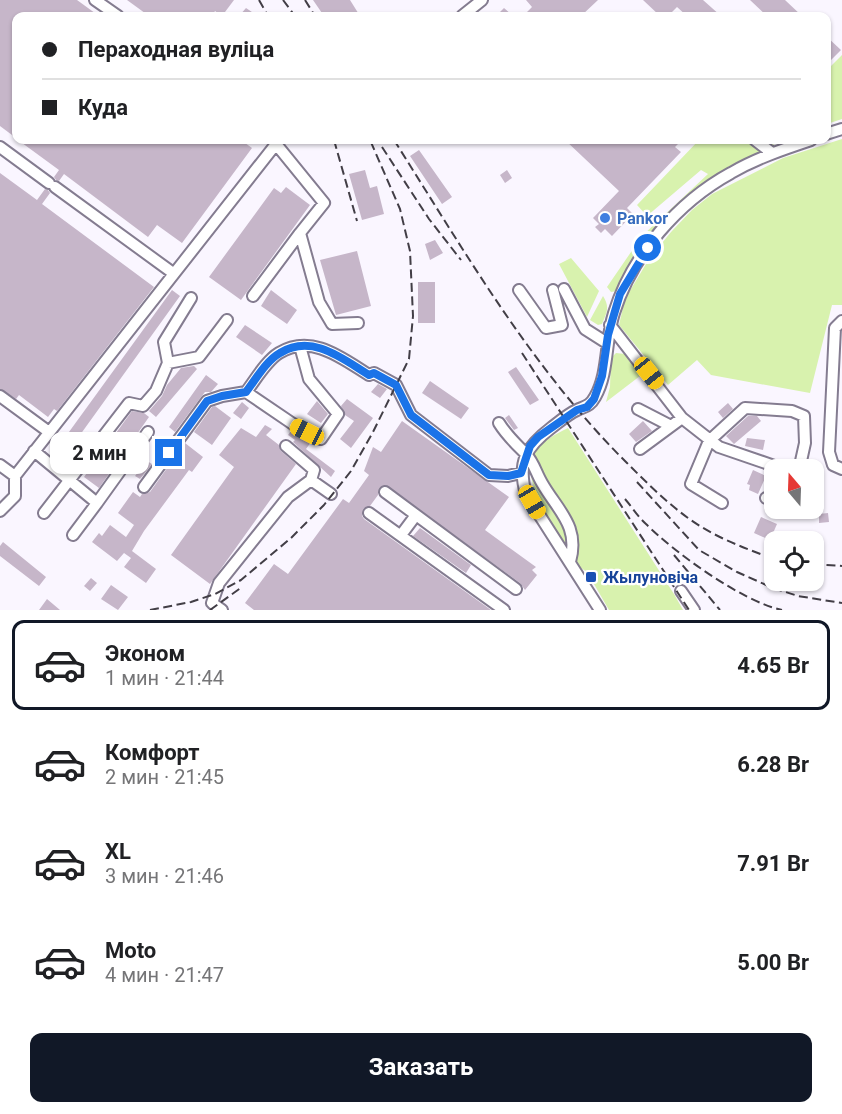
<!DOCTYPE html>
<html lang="ru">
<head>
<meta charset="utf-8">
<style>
  body { margin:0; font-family:Roboto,sans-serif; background:#f2f2f2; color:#202124; height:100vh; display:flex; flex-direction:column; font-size:22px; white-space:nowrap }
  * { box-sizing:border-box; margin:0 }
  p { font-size:20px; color:#757577 }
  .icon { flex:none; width:33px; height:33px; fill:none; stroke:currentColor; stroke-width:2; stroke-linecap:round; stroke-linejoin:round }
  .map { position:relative; height:610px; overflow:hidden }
  .drawer { display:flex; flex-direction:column; background:#fff; flex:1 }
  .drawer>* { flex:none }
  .hud { position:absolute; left:12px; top:12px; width:819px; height:132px; border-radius:12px; box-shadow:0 2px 4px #0004; display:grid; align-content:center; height:132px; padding:0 30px; background:#fff }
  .needle { width:39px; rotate:341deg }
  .controls { position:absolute; left:764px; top:459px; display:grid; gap:12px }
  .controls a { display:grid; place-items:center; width:60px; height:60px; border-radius:12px; background:#fff; box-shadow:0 2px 4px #0004; font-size:30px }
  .end { position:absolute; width:27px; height:27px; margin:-14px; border:8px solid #1a73e8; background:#fff; box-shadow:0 0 0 3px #fff }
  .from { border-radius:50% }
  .bubble { position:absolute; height:42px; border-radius:12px; background:#fff; box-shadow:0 2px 4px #0004; font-size:20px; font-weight:700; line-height:42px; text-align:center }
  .car { position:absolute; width:18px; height:36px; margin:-18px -9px; border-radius:8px; box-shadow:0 0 4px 2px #0007; background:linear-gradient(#f5c518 24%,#345 0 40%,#f5c518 0 76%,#345 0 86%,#f5c518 0) }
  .hud b { display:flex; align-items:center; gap:21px; height:57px; font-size:22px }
  .hud b+b { border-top:2px solid #e0e0e0 }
  .hud i { width:15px; height:15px; background:#202124 }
  ul { padding:10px 0 0; list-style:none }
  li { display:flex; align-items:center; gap:18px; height:90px; margin:0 12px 9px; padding:0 18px; border:3px solid transparent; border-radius:12px }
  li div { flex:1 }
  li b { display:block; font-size:22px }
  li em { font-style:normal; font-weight:700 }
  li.on { border-color:#111827 }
  li>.icon { width:54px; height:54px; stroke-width:1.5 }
  .cta { display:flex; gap:12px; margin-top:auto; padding:12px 30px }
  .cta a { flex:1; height:69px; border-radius:12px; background:#111827; color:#fff; font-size:24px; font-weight:700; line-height:69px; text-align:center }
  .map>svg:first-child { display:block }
</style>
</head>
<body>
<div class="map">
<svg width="842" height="610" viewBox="0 0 842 610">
  <rect width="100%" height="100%" fill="#faf6ff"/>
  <path fill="#d8f2ae" d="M 842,55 L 842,119 L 827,124 L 827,70 Z
    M 842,139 L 842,305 L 832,305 L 810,393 L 711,375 L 697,360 L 668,385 L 619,325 L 625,299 L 649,259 L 671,232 L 692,210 L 712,194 L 783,158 Z
    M 699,140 L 787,140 L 772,145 L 713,178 L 687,200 L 617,291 L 611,292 L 607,287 L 642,236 L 708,174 L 701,170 L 647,216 L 637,205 Z
    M 571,258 L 599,291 L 587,317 L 559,264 Z
    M 603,296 C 610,307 607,312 602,324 L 598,325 L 590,320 Z
    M 616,353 L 625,354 L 640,376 L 606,402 L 610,387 L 611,358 Z
    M 568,428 L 674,594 L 683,610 L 609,610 L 587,572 L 578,566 C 564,543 516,479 534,452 C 542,441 556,434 568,428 Z"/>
  <path fill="#c6b6c9" d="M 0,0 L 77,0 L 99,16 L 16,16 L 16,138 L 0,126 Z
    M 127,0 L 234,0 L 222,16 L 215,11 L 212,16 L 149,16 Z
    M 313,0 L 350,0 L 360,16 L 324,16 Z
    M 526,0 L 598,0 L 581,16 L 523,16 L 532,7 Z
    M 643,0 L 703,0 L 721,16 L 687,16 L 677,7 L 668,16 L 660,16 Z
    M 750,0 L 785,0 L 802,16 L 767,16 Z
    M 246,8 L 258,16 L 239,16 Z
    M 504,8 L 513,16 L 496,16 Z
    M 826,36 L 841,50 L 826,65 Z
    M 18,140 L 241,140 L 252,148 L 182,243 L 157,225 L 148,237 L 64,174 L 59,181 L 56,180 L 54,177 L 59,170 Z
    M 565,140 L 675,140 L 679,143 L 675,147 L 681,152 L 627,208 L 633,214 L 612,236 L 605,229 L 601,233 L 595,227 L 599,224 L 593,218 L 619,191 Z
    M 419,150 L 452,197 L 442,204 L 410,156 Z
    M 365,170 L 370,188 L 377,186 L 384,214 L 362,220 L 349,174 Z
    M 507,170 L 512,178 L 505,183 L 500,175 Z
    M 0,173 L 37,200 L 45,189 L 48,190 L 50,193 L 42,204 L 154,287 L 57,411 L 54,409 L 48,417 L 19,395 L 16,399 L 0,389 Z
    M 286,187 L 310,205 L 241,300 L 209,277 L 274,188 L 281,193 Z
    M 435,240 L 443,253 L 430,260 L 425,244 Z
    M 357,251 L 371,306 L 336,315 L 320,260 Z
    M 418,282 L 435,282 L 435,323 L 418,323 Z
    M 172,290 L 180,296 L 62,460 L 53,454 Z
    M 271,290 L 297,310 L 287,324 L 261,306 Z
    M 245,325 L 272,343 L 262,355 L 236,337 Z
    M 194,366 L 197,369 L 156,417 L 149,411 L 162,396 L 167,385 L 181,368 Z
    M 516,367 L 539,400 L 530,405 L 508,372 Z
    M 206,375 L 218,384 L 211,392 L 205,392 L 201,397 L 175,432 L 169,427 Z
    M 430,381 L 469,408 L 461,419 L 422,393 Z
    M 378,384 L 387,389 L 380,398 L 371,392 Z
    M 347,399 L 373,418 L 351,448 L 340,439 L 354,421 L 345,415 L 341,406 Z
    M 317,401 L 328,414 L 321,423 L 307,414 Z
    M 242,402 L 249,408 L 241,419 L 233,413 Z
    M 728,403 L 733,409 L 723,418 L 718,412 Z
    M 215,406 L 231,418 L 212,445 L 194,432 L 212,407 Z
    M 132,411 L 144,413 L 149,417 L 99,488 L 84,477 Z
    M 509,415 L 518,428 L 514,430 L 505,418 Z
    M 748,416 L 757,416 L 761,421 L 734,444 L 726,436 Z
    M 402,421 L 509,497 L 485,530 L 536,567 L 532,570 L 537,575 L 525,590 L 520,583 L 385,485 L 379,488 L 378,495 L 370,506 L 363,509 L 362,516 L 364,519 L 491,610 L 254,610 L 245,603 L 274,564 L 288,574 L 343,499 L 349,503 L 369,475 L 364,471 L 373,447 L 381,452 Z
    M 643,421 L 652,431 L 636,442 L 629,434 Z
    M 265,425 L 272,429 L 266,435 L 279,445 L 281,451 L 296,464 L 210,584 L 171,555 L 234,467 L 219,455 L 241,428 L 256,437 Z
    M 291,431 L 311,442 L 306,449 L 335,471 L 331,477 L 293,442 L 295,440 L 288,435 Z
    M 747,438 L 765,440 L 763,450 L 745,446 Z
    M 185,443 L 203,457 L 192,472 L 189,470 L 144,531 L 132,551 L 156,569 L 146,583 L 124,567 L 131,558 L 124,553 L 117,561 L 92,542 L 99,533 L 102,536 L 110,525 L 126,537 L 134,525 L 118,513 L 133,492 L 140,497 L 142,494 L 150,492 Z
    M 147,461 L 152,464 L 140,479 L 135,476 Z
    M 753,470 L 766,476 L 758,494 L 749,490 L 750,485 L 747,484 Z
    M 828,513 L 829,522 L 819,523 L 819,514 Z
    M 761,517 L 777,524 L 770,540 L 754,533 Z
    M 420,528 L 471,565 L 466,573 L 413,536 Z
    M 3,542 L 46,577 L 39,586 L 0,556 L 0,546 Z
    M 91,578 L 97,583 L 90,591 L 84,586 Z
    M 111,585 L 128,597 L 118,610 L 101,599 Z
    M 47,599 L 60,610 L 39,610 Z"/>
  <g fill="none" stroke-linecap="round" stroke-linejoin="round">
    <g stroke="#847c90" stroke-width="14">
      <path id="minor" d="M 95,0 L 118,16
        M 462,16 L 482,0
        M 826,134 L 842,129
        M 755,140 L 772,153
        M 0,147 L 49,183
        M 55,187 L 173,273
        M 564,289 L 585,329 L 607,343
        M 519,290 L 546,328 L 562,325 L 553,290
        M 253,296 L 300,233
        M 842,321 L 835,328 L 829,452 L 833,465 L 842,469
        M 610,325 L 682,418 L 719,447 L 786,470
        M 168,363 L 164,342 L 191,298
        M 246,392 L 293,424 L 321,439 L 338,414 L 309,379 L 300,346
        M 0,396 L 49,432
        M 638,409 L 671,426
        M 499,423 C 507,436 516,444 526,454 C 534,463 536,473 542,483 C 558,511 580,526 570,562
        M 640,449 L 682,418
        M 34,451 L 97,503 L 148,432
        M 0,465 L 15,476
        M 311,480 L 331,494
        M 144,487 L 207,401 L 222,396 L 246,392 C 256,379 266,361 279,353 C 312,333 343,359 369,375 L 374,373 L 396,385 L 411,415 L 489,475 L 508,476 L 521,473
        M 385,492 L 516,589
        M 766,498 L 774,500
        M 722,503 L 691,484 L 709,441 L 745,408 L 792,411 L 804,416 L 805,443 L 799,470
        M 0,511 L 15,496 L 15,476 L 276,144 L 324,203 L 300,233 L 319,302 L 332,324 L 358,323
        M 44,513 L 129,403 L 143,406 L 156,391 L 168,363 L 199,357 L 227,320
        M 369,513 L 504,610
        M 73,535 L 97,503
        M 401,535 L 416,515
        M 681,591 L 694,610
        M 222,610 L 212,603 L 219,583 L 288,497 L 311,480 L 314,470 L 286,446
        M 600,610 L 526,494 C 517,462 526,447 551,428 C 559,422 568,414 577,410 C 586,406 590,406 595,397 C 609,373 605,340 614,313 C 632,255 678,202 731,173 C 757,158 784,149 811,140"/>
    </g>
    <use href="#minor" stroke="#fff" stroke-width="10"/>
    <path stroke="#423e46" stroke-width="2" stroke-dasharray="9 4.5" stroke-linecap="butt" d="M 259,0 L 268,16
      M 283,0 L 295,16
      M 305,0 L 315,16
      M 213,14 L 218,16
      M 334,140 L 357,221
      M 394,140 C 465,252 532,369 627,463 C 646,482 666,502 688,518 C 714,537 744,548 774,559
      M 382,147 L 429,219 L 461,260
      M 522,353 L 689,610
      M 637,482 L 699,550 L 737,572 L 773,588 L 798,596 L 842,603
      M 625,499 C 632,507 638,517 646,524 C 675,553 743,602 782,610
      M 674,555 L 720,610
      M 813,564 L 842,566
      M 150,610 L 191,602 L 215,594 L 241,580 L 291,538 L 324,505 L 351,471 L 373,432 L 409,359 L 413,316 L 410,251 L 400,209 L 370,140
      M 210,610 L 242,587"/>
  </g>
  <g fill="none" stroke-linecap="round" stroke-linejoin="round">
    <path stroke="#1a73e8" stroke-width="8" d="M 169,453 L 207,401 L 222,396 L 246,392 C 256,379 266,361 280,353 C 312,333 343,359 369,375 L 374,373 L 396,385 L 411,415 L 489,475 L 508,476 L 521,473 L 530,446 L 538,437 L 577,410 L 587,407 L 594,399 L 602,376 L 608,335 L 620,294 L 648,248"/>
  </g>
  <circle fill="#3f7fe0" stroke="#fff" stroke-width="2" cx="605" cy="218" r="6"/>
  <rect fill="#1a4fb4" stroke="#fff" stroke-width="2" x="585" y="571" width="12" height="12" rx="3"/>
  <g text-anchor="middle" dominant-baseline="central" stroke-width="4.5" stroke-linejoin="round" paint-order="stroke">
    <g font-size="16" font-weight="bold" fill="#366cbe" stroke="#fff" text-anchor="start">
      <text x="617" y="218">Pankor</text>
    </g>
    <g font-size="16" font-weight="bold" fill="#164399" stroke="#fff" text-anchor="start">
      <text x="603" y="577">Жылуновіча</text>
    </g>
  </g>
</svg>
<div class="controls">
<a><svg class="needle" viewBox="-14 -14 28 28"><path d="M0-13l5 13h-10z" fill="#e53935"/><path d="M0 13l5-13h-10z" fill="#757577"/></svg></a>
<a><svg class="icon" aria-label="locate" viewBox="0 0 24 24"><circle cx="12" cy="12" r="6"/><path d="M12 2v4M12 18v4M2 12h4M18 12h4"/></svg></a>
</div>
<i class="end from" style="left:648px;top:248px"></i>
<i class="end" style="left:169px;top:453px"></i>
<div class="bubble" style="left:50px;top:432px;width:99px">2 мин</div>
<i class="car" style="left:649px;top:373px;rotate:141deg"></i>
<i class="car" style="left:307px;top:432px;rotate:297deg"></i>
<i class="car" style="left:532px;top:502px;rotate:150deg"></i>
<div class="hud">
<b><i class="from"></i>Пераходная вуліца</b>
<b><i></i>Куда</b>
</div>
</div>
<section class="drawer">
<ul>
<li class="on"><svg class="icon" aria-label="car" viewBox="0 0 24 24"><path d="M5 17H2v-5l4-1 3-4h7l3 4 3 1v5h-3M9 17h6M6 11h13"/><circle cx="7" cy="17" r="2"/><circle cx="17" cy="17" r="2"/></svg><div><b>Эконом</b><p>1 мин · 21:44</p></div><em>4.65 Br</em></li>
<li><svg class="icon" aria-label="car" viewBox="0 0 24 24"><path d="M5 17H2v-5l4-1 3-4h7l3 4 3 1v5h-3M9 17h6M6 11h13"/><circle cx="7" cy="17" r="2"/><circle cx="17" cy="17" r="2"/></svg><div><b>Комфорт</b><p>2 мин · 21:45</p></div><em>6.28 Br</em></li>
<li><svg class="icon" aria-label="car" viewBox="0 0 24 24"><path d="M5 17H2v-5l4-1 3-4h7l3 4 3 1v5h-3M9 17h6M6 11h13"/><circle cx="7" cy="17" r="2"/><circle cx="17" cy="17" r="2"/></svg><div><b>XL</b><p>3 мин · 21:46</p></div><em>7.91 Br</em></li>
<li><svg class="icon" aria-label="car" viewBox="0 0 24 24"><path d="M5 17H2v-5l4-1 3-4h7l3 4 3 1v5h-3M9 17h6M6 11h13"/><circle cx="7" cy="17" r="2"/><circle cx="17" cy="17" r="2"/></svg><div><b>Moto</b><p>4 мин · 21:47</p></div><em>5.00 Br</em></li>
</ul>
<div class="cta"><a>Заказать</a></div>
</section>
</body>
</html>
